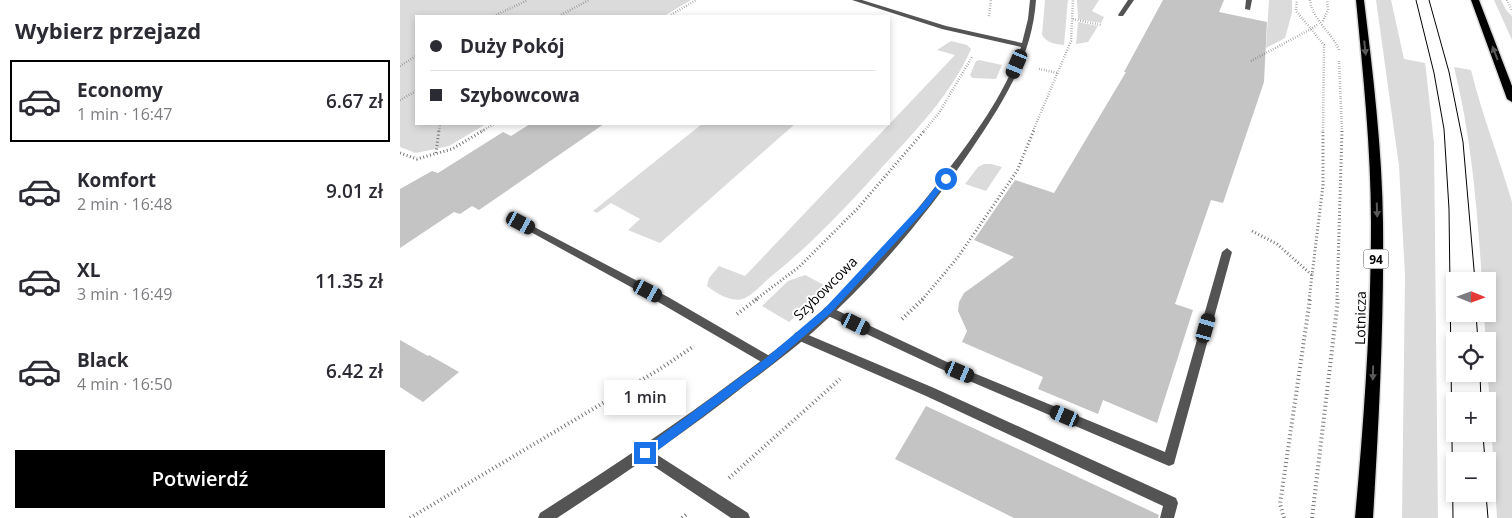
<!DOCTYPE html>
<html lang="pl">
<head>
<meta charset="utf-8">
<style>
  body { margin:0; font-family:"Open Sans",sans-serif; background:#f2f2f3; color:#2b2b33; height:100vh; display:flex; flex-direction:column; font-size:19px; white-space:nowrap }
  * { box-sizing:border-box; margin:0 }
  p { font-size:16px; color:#7c7c81 }
  .icon { flex:none; width:28px; height:28px; fill:none; stroke:currentColor; stroke-width:2; stroke-linecap:round; stroke-linejoin:round }
  .map { position:relative; flex:1; overflow:hidden }
  .side { display:flex; flex-direction:column; background:#fff; width:400px }
  .side>* { flex:none }
  .guide { position:absolute; left:15px; top:15px; width:475px; height:110px; border-radius:0px; box-shadow:0 2px 8px #0003; display:grid; align-content:center; height:110px; padding:0 15px; background:#fff }
  .needle { width:32px; rotate:91deg }
  .fabs { position:absolute; left:1046px; top:272px; display:grid; gap:10px }
  .fabs a { display:grid; place-items:center; width:50px; height:50px; border-radius:0px; background:#fff; box-shadow:0 2px 8px #0003; font-size:25px }
  .end { position:absolute; width:22px; height:22px; margin:-11px; border:6px solid #1a73e8; background:#fff; box-shadow:0 0 0 2px #fff }
  .from { border-radius:50% }
  .bubble { position:absolute; height:35px; border-radius:0px; background:#fff; box-shadow:0 2px 8px #0003; font-size:16px; font-weight:600; line-height:35px; text-align:center }
  .car { position:absolute; width:15px; height:30px; margin:-15px -8px; border-radius:6px; box-shadow:0 0 4px 1px #0007; background:linear-gradient(#222 24%,#8ab4d8 0 40%,#222 0 76%,#8ab4d8 0 86%,#222 0) }
  .guide b { display:flex; align-items:center; gap:18px; height:48px; font-size:19px }
  .guide b+b { border-top:1px solid #e1e1e2 }
  .guide i { width:12px; height:12px; background:#2b2b33 }
  ul { padding:0; list-style:none }
  li { display:flex; align-items:center; gap:15px; height:82px; margin:0 10px 8px; padding:0 5px; border:2px solid transparent; border-radius:0px }
  li div { flex:1 }
  li b { display:block; font-size:19px }
  li em { font-style:normal; font-weight:600 }
  li.active { border-color:#000 }
  li>.icon { width:45px; height:45px; stroke-width:1.5 }
  h2 { padding:0 15px; font-size:22px; line-height:60px }
  .primary-button { display:flex; gap:10px; margin-top:auto; padding:10px 15px }
  .primary-button a { flex:1; height:58px; border-radius:0px; background:#000; color:#fff; font-size:20px; font-weight:600; line-height:58px; text-align:center }
  main { display:flex; flex:1; min-height:0 }
  .map>svg:first-child { display:block }
</style>
</head>
<body>
<main>
<section class="side">
<h2>Wybierz przejazd</h2>
<ul>
<li class="active"><svg class="icon" aria-label="car" viewBox="0 0 24 24"><path d="M5 17H2v-5l4-1 3-4h7l3 4 3 1v5h-3M9 17h6M6 11h13"/><circle cx="7" cy="17" r="2"/><circle cx="17" cy="17" r="2"/></svg><div><b>Economy</b><p>1 min · 16:47</p></div><em>6.67 zł</em></li>
<li><svg class="icon" aria-label="car" viewBox="0 0 24 24"><path d="M5 17H2v-5l4-1 3-4h7l3 4 3 1v5h-3M9 17h6M6 11h13"/><circle cx="7" cy="17" r="2"/><circle cx="17" cy="17" r="2"/></svg><div><b>Komfort</b><p>2 min · 16:48</p></div><em>9.01 zł</em></li>
<li><svg class="icon" aria-label="car" viewBox="0 0 24 24"><path d="M5 17H2v-5l4-1 3-4h7l3 4 3 1v5h-3M9 17h6M6 11h13"/><circle cx="7" cy="17" r="2"/><circle cx="17" cy="17" r="2"/></svg><div><b>XL</b><p>3 min · 16:49</p></div><em>11.35 zł</em></li>
<li><svg class="icon" aria-label="car" viewBox="0 0 24 24"><path d="M5 17H2v-5l4-1 3-4h7l3 4 3 1v5h-3M9 17h6M6 11h13"/><circle cx="7" cy="17" r="2"/><circle cx="17" cy="17" r="2"/></svg><div><b>Black</b><p>4 min · 16:50</p></div><em>6.42 zł</em></li>
</ul>
<div class="primary-button"><a>Potwierdź</a></div>
</section>
<div class="map">
<svg width="1112" height="518" viewBox="0 0 1112 518">
  <rect width="100%" height="100%" fill="#fff"/>
  <path fill="#dbdbdb" d="M 0,0 L 291,0 L 264,16 L 16,16 L 16,124 L 86,124 L 49,146 L 16,153 L 0,147 Z
    M 645,0 L 668,0 L 664,45 C 655,44 647,43 642,35 Z
    M 677,0 L 699,0 L 692,11 L 704,17 L 701,23 L 678,19 Z
    M 869,0 L 892,0 L 892,13 L 885,38 L 866,48 Z
    M 976,0 L 991,0 L 1004,59 L 1025,63 L 1026,70 L 1034,143 L 1038,518 L 1002,518 L 1005,275 L 999,166 Z
    M 1094,0 L 1101,0 L 1106,10 L 1112,16 L 1112,40 Z
    M 678,22 L 698,26 L 688,42 L 676,44 Z
    M 551,41 L 567,45 L 571,49 C 552,93 517,129 485,164 C 450,203 415,241 374,274 C 365,281 355,293 345,298 C 332,304 316,293 307,286 L 309,278 L 319,266 L 345,276 L 555,55 L 537,50 Z
    M 579,60 L 602,65 L 596,79 L 572,78 L 570,75 L 576,61 Z
    M 1054,67 L 1071,70 C 1082,115 1099,157 1112,202 L 1112,518 L 1097,518 L 1084,314 L 1088,314 L 1088,281 L 1082,281 C 1077,208 1072,140 1054,67 Z
    M 302,124 L 395,124 L 260,243 L 228,230 L 240,219 L 211,203 L 197,213 L 193,211 Z
    M 584,164 L 591,164 L 602,167 L 586,191 L 565,184 L 578,167 Z
    M 405,275 L 428,287 L 389,322 L 362,306 L 388,281 Z"/>
  <path fill="#c4c4c4" d="M 763,0 L 824,0 L 819,12 L 867,22 L 864,82 L 823,203 L 811,200 L 775,304 L 793,310 L 757,423 L 703,400 L 698,414 L 638,389 L 643,377 L 562,342 L 567,331 L 558,311 L 559,302 L 564,293 L 614,257 L 574,240 L 615,180 L 654,193 L 726,72 L 724,72 Z
    M 130,124 L 204,124 L 79,210 L 72,206 L 60,214 L 54,212 L 0,248 L 0,189 L 32,171 L 38,173 L 103,132 L 111,136 Z
    M 0,340 L 28,356 L 29,355 L 59,372 L 23,402 L 0,387 Z
    M 526,406 L 759,515 L 758,518 L 614,518 L 495,459 Z"/>
  <g fill="none" stroke-linecap="round" stroke-linejoin="round">
    <g stroke="#dbdbdb" stroke-width="3">
      <path id="primary" d="M 956,0 L 964,0 C 973,74 982,148 983,223 C 984,321 979,420 973,518 L 955,518 C 964,420 971,322 971,223 C 971,148 963,74 956,0 Z
        M 1071,0 L 1079,0 L 1112,86 L 1112,102 L 1107,99 Z"/>
    </g>
    <path stroke="#767676" stroke-width="2.5" stroke-dasharray="0.5 2" stroke-linecap="butt" d="M 910,0 C 913,21 931,31 939,50
      M 1107,0 L 1112,10
      M 94,16 L 128,0
      M 159,16 L 189,0
      M 269,16 L 296,0
      M 589,16 L 591,0
      M 673,19 L 701,25
      M 923,21 L 928,10 L 927,0
      M 917,25 L 911,29 L 924,45 L 923,131
      M 851,61 L 911,29 L 896,11 L 897,0
      M 939,61 L 942,131
      M 0,66 L 16,56
      M 639,69 L 658,73
      M 0,100 L 16,91
      M 39,131 L 40,124
      M 82,131 L 94,124
      M 524,131 L 539,113 L 572,57
      M 633,131 L 671,41 L 673,0"/>
    <path stroke="#767676" stroke-width="3" stroke-dasharray="1 2.5" stroke-linecap="butt" d="M 0,153 L 17,159 L 52,149 L 84,130
      M 36,153 L 39,130
      M 852,231 L 877,244 L 913,276
      M 355,300 L 399,267 L 458,208 L 525,130
      M 522,300 L 558,257 L 617,171 L 634,130
      M 909,300 L 923,185 L 923,130
      M 937,300 L 942,130"/>
    <path stroke="#767676" stroke-width="4" stroke-dasharray="1 3" stroke-linecap="butt" d="M 337,314 L 357,299
      M 502,319 L 523,299
      M 329,478 L 440,379
      M 10,518 L 260,369 L 294,346
      M 282,518 L 288,513
      M 884,518 L 880,504 L 910,299
      M 912,518 L 938,299"/>
    <path fill="#545454" fill-rule="evenodd" d="M 728,0 L 734,0 L 723,16 L 719,16 L 718,15 Z
      M 846,0 L 852,0 L 850,10 L 845,9 Z
      M 121,220 L 268,297 L 373,358 L 375,361 L 373,364 L 369,366 L 365,364 L 260,303 L 118,225 L 116,223 Z
      M 827,248 L 832,252 L 775,460 L 774,464 L 769,466 L 539,368 L 424,314 L 423,311 L 424,308 L 428,307 L 432,308 L 547,362 L 765,452 L 822,252 Z
      M 399,331 L 534,388 L 776,498 L 778,503 L 774,518 L 760,518 L 763,506 L 526,396 L 395,339 L 393,336 L 395,333 Z
      M 245,447 L 348,513 L 350,518 L 331,518 L 240,457 L 239,453 L 240,449 Z"/>
    <path fill="#545454" fill-rule="evenodd" d="M 452,0 L 462,0 L 546,26 L 622,43 L 628,19 L 630,0 L 636,0 C 632,58 603,102 571,150 C 526,216 473,279 413,332 C 392,350 370,367 348,383 C 287,431 223,475 157,518 L 138,518 L 140,513 C 208,470 275,425 339,377 C 362,360 384,344 405,326 C 458,280 506,226 548,170 C 576,133 606,92 621,47 L 542,29 Z"/>
    <use href="#primary" fill="#000" fill-rule="evenodd"/>
    <path stroke="#000" stroke-width="1" d="M 1016,0 L 1034,73 L 1044,129 L 1049,209 L 1053,518
      M 1029,0 L 1049,72 L 1063,142 L 1075,281
      M 1076,314 L 1078,341
      M 1080,374 L 1081,401
      M 1083,434 L 1085,461
      M 1086,494 L 1088,518"/>
  </g>
  <defs><path id="oneway-solid" d="M-6-.8H1V-3.2L6.5 0L1 3.2V.8H-6Z" transform="scale(1.25)"/></defs>
  <g fill="#595959">
    <use href="#oneway-solid" transform="translate(965 48) rotate(84)"/>
    <use href="#oneway-solid" transform="translate(1095 53) rotate(-111)"/>
    <use href="#oneway-solid" transform="translate(977 210) rotate(88)"/>
    <use href="#oneway-solid" transform="translate(973 373) rotate(91)"/>
  </g>
  <path fill="#1a73e8" d="M 543,177 L 549,179 L 528,207 L 431,313 L 372,364 L 249,457 L 241,457 L 240,453 L 241,450 L 366,358 L 425,308 L 523,203 Z"/>
  <g text-anchor="middle" dominant-baseline="central" stroke-width="4" stroke-linejoin="round" paint-order="stroke">
    <rect fill="#fff" stroke="#4c4c4c" stroke-width="1" x="963.5" y="249.5" width="25" height="19" rx="4"/>
    <g font-size="12" font-weight="bold" fill="#000">
      <text x="976" y="259">94</text>
    </g>
    <g font-size="14" fill="#000" stroke="#fff">
      <text transform="translate(425 288) rotate(-45)">Szybowcowa</text>
      <text transform="translate(960 318) rotate(-89)">Lotnicza</text>
    </g>
  </g>
</svg>
<div class="fabs">
<a><svg class="needle" viewBox="-14 -14 28 28"><path d="M0-13l5 13h-10z" fill="#e53935"/><path d="M0 13l5-13h-10z" fill="#7c7c81"/></svg></a>
<a><svg class="icon" aria-label="locate" viewBox="0 0 24 24"><circle cx="12" cy="12" r="6"/><path d="M12 2v4M12 18v4M2 12h4M18 12h4"/></svg></a>
<a>+</a>
<a>−</a>
</div>
<i class="end from" style="left:546px;top:179px"></i>
<i class="end" style="left:245px;top:453px"></i>
<div class="bubble" style="left:204px;top:380px;width:82px">1 min</div>
<i class="car" style="left:617px;top:64px;rotate:203deg"></i>
<i class="car" style="left:121px;top:223px;rotate:118deg"></i>
<i class="car" style="left:248px;top:291px;rotate:118deg"></i>
<i class="car" style="left:456px;top:324px;rotate:116deg"></i>
<i class="car" style="left:806px;top:328px;rotate:16deg"></i>
<i class="car" style="left:560px;top:372px;rotate:113deg"></i>
<i class="car" style="left:665px;top:416px;rotate:293deg"></i>
<div class="guide">
<b><i class="from"></i>Duży Pokój</b>
<b><i></i>Szybowcowa</b>
</div>
</div>
</main>
</body>
</html>
